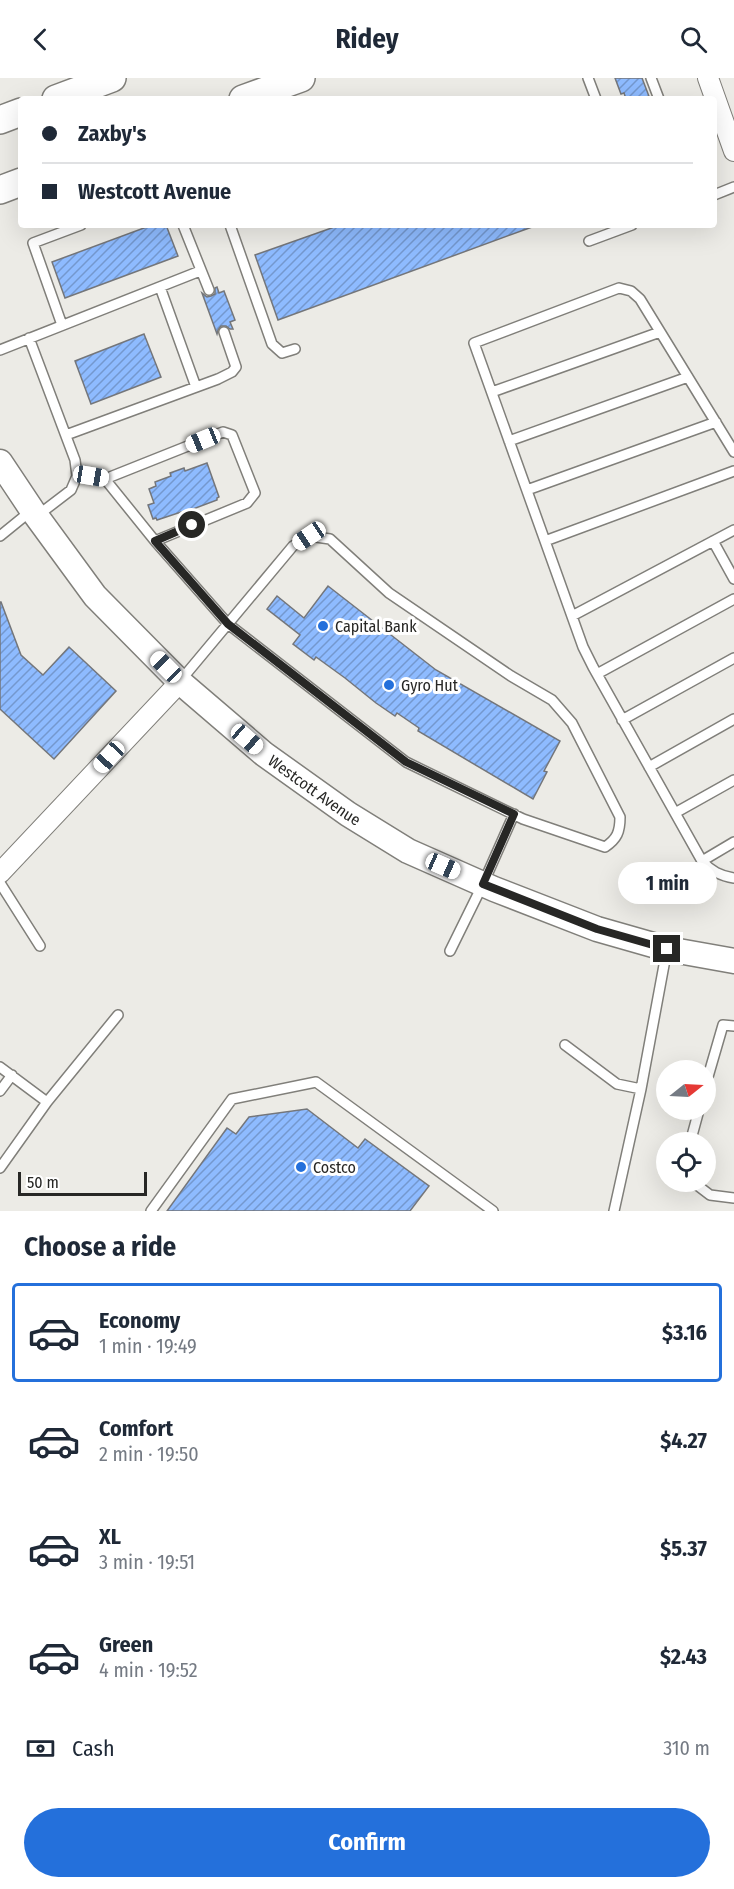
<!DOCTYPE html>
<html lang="en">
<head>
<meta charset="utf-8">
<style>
  body { margin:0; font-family:"Fira Sans Condensed",sans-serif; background:#f6f6f7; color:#1f2937; height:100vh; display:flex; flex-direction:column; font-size:22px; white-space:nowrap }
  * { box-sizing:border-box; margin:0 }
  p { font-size:20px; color:#747a83 }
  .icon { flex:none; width:33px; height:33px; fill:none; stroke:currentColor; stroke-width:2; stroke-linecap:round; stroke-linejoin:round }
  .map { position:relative; height:1133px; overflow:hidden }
  .panel { display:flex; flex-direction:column; background:#fff; flex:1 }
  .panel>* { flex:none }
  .top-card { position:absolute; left:18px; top:18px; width:699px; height:132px; border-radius:6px; box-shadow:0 6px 24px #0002; display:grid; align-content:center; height:132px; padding:0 24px; background:#fff }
  .needle { width:39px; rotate:72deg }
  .buttons { position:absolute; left:656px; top:982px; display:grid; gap:12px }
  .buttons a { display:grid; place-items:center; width:60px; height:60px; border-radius:50%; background:#fff; box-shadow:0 6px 24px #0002; font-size:30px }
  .scale { position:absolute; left:18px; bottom:15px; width:129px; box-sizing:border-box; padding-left:6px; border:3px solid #272725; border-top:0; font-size:16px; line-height:21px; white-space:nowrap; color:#272725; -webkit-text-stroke:4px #fff; paint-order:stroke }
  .end { position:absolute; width:27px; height:27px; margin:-14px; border:8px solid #272725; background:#fff; box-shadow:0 0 0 3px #fff }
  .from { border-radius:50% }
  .bubble { position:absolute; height:42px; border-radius:21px; background:#fff; box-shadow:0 6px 24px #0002; font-size:20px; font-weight:700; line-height:42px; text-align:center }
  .car { position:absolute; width:18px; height:36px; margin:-18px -9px; border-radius:8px; box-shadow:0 0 4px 2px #0007; background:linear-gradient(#fff 24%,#345 0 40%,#fff 0 76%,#345 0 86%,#fff 0) }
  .top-card b { display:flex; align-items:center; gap:21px; height:57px; font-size:22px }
  .top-card b+b { border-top:2px solid #e0e1e3 }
  .top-card i { width:15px; height:15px; background:#1f2937 }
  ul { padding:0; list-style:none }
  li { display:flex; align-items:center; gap:18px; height:99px; margin:0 12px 9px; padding:0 12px; border:3px solid transparent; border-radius:6px }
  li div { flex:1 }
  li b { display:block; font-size:22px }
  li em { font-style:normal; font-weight:700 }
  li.active { border-color:#2470db }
  li>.icon { width:54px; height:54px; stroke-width:1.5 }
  h2 { padding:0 24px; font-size:27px; line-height:72px }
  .pay { display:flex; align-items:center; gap:15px; height:66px; padding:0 24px; font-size:22px }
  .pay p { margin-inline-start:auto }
  .action { display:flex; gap:12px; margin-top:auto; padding:12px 24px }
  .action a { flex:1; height:69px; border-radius:36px; background:#2470db; color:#fff; font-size:24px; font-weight:700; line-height:69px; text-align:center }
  header { display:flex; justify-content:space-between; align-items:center; height:78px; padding:0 24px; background:#fff; font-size:27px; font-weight:700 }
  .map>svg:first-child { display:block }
</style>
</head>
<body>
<header><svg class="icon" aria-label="back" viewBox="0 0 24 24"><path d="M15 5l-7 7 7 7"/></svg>Ridey<svg class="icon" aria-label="search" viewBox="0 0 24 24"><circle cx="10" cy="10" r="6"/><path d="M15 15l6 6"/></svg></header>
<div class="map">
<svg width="734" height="1133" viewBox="0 0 734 1133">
  <defs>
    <pattern id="building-hatch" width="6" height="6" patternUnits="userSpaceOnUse" patternTransform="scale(1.5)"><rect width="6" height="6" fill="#8ebbff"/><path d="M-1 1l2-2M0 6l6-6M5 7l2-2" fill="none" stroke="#7498ce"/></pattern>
  </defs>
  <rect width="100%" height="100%" fill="#ecebe6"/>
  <path fill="url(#building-hatch)" stroke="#74767a" stroke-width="1.5" d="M 615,0 L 642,0 L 650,21 L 626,21 L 624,15 L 621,16 Z
    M 152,147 L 166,147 L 178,178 L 65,220 L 52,184 Z
    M 340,147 L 531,147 L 532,149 L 278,242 L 255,177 Z
    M 217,209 L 219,215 L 224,213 L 235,242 L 230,244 L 233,251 L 230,251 L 226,248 L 221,248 L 218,252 L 217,256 L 202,215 L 207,219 L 211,218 L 215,216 L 215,210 Z
    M 144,256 L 161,299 L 91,326 L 75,283 Z
    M 207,385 L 219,419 L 217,420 L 217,422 L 185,434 L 184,433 L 157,442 L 156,440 L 153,441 L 148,427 L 154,425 L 149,411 L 156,408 L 155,404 L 171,398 L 170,395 L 184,390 L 185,393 Z
    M 328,508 L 436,592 L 560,663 L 544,693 L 547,694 L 533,721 L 418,653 L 419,650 L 397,635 L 395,638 L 376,625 L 345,600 L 316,579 L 314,582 L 293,566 L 300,557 L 267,531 L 277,518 L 304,540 Z
    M 0,524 L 1,524 L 21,577 L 43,597 L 69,569 L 116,613 L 54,681 L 0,631 Z
    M 307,1031 L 358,1070 L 365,1061 L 429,1108 L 410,1133 L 167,1133 L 227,1050 L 236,1056 L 249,1039 Z"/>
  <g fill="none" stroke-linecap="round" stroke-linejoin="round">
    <g stroke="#807f7a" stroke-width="12">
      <path id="service" d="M 588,0 L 596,21
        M 651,0 L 659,21
        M 714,117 L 734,109
        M 183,147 L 209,212
        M 230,147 L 272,266 L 282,275 L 295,271
        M 589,163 L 632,147
        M 160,209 L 196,309
        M 62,247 L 33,165 L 81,147
        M 29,260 L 75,382 L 77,398 L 71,412 L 37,438
        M 0,272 L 200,193
        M 492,314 L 660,254
        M 66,357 L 218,301 L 232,294 L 236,289 L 224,254
        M 509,363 L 688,299
        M 734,374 L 640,221 L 631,213 L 619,210 L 474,265 L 583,569 L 593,589 L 702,783 C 711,793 720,798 734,800
        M 77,396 L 105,401 L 155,463 L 228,546 L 406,684 L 523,741 L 605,769 C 617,761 620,754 620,739 L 572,645 L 552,622 L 511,598 L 389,515 L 330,461 L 309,458 L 293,468 L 181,602
        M 105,401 L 223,354 L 232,357 L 255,415 L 247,425 L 155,463
        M 527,412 L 716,344
        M 0,458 L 32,432
        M 545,463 L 734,393
        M 713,463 L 734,501
        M 572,538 L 734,452
        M 597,596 L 734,521
        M 622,642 L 734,580
        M 649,689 L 734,641
        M 675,735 L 734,702
        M 702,783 L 734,764
        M 0,805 L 40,868
        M 450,873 L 483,806 L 514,736
        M 565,967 L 617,1006 L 641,1011
        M 0,989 L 47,1024
        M 705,1009 L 723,947 L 734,948
        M 0,1013 L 12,997
        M 690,1065 L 699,1032
        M 0,1090 L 47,1024 L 118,937
        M 693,1104 L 710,1117 L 734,1120
        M 151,1133 L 232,1021 L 316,1004 L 493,1133
        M 614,1133 L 641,1011 L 667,871"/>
    </g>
    <g stroke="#807f7a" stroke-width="22">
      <path id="minor" d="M 708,0 L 734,73
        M 0,795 L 180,604"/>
    </g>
    <g stroke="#807f7a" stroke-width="27">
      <g id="tertiary">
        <path id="s1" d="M 0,384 L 32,432 L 95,518 L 180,604 L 264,676 L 348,736 L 408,773 L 494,811 L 597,851 L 667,871 L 734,883"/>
      </g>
    </g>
    <g stroke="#807f7a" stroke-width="30">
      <path id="secondary" d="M 56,21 L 112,0
        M 243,21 L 301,0
        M 0,42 L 21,34
        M 0,112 L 21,104"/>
    </g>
    <use href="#service" stroke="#fff" stroke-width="9"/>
    <use href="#minor" stroke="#fff" stroke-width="20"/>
    <use href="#tertiary" stroke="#fff" stroke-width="24"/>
    <use href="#secondary" stroke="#fff" stroke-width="27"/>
  </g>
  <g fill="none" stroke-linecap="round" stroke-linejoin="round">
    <path stroke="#272725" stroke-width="8" d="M 192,447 L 155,463 L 228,546 L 406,684 L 514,736 L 483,806 L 597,851 L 667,871"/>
  </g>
  <g fill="#2470db" stroke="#fff" stroke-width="2">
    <circle cx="323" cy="548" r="6"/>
    <circle cx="389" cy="607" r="6"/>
    <circle cx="301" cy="1089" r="6"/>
  </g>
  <g text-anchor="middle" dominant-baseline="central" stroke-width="6" stroke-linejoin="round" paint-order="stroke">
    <g font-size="16" fill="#272725" stroke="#fff" text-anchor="start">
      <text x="335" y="548">Capital Bank</text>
      <text x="401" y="607">Gyro Hut</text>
      <text x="313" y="1089">Costco</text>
    </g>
    <g font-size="16" fill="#272725" stroke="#fff">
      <text stroke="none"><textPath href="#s1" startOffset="458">Westcott Avenue</textPath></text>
    </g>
  </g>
</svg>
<div class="buttons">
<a><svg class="needle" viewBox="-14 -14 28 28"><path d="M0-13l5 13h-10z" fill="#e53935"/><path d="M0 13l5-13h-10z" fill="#747a83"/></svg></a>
<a><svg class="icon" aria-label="locate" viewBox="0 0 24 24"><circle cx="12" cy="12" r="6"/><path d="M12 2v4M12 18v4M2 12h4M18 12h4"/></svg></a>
</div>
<div class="scale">50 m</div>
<i class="end from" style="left:192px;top:447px"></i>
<i class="end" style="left:667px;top:871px"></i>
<div class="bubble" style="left:618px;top:784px;width:99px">1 min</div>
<i class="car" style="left:203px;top:362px;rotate:248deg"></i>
<i class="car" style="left:91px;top:398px;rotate:99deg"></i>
<i class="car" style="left:309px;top:458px;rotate:236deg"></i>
<i class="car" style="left:166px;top:589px;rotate:315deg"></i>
<i class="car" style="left:247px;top:661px;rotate:131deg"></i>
<i class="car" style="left:109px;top:679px;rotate:223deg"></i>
<i class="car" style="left:443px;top:788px;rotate:114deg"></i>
<div class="top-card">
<b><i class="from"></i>Zaxby's</b>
<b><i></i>Westcott Avenue</b>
</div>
</div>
<section class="panel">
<h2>Choose a ride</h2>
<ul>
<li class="active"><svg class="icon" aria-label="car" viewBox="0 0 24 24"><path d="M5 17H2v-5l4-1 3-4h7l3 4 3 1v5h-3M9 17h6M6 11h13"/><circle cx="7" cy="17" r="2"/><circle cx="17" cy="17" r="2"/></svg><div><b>Economy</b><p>1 min · 19:49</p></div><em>$3.16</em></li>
<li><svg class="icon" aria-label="car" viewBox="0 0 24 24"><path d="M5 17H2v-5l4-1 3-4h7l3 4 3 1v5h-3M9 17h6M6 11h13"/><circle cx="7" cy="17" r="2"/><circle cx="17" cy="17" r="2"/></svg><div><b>Comfort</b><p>2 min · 19:50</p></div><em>$4.27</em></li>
<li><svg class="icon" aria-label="car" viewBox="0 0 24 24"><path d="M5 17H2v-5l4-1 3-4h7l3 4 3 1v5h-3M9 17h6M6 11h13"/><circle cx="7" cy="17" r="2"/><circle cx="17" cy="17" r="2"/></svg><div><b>XL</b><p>3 min · 19:51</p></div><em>$5.37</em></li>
<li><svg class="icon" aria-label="car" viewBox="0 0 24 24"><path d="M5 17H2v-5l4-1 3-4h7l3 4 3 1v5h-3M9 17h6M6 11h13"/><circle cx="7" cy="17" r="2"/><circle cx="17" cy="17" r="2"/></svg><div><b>Green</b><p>4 min · 19:52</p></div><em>$2.43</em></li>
</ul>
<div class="pay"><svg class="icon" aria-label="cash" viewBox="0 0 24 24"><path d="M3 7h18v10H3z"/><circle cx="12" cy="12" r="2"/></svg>Cash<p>310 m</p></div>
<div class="action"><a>Confirm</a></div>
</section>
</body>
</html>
